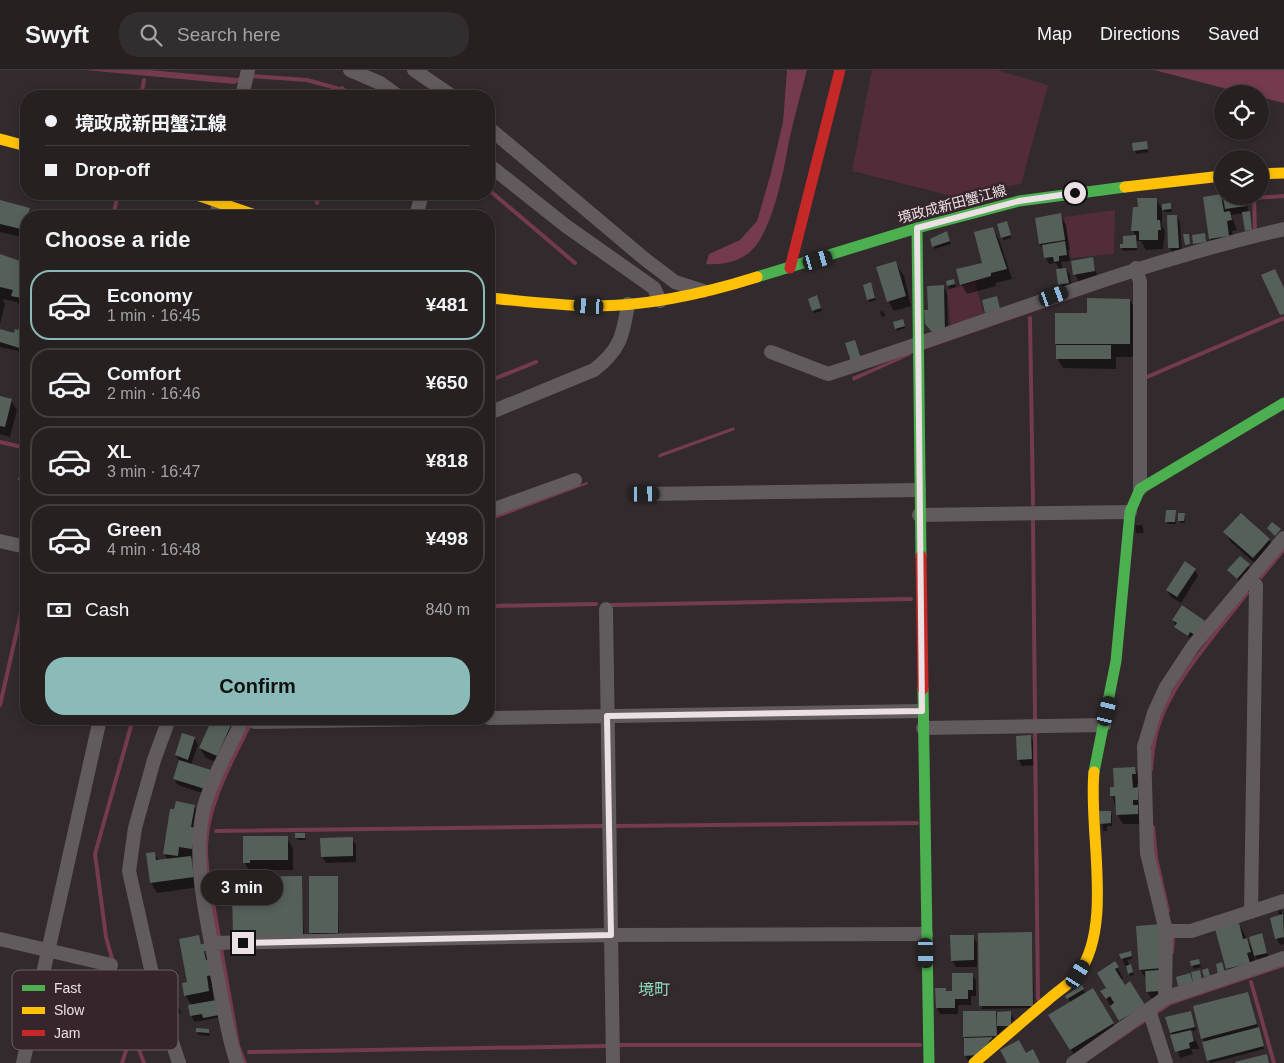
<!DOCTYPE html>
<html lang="en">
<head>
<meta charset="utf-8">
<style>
  body { margin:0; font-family:Helvetica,"Noto Sans JP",sans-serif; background:#322d2e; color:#f1f3f6; height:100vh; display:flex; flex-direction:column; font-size:19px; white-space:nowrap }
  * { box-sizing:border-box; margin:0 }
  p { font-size:16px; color:#a4a3a5 }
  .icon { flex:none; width:28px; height:28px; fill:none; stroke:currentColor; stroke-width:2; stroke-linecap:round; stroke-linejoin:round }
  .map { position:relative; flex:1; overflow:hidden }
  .drawer { position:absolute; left:20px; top:140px; width:475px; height:515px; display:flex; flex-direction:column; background:#262021; border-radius:20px; box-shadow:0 2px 8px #0003,0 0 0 1px #423e3f }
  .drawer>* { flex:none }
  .guide { position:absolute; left:20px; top:20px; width:475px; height:110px; border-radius:20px; box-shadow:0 2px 8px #0003,0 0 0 1px #423e3f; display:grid; align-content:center; height:110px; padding:0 25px; background:#262021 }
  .controls { position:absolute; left:1214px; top:15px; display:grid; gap:10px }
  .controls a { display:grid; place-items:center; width:55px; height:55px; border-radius:50%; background:#262021; box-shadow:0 2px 8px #0003,0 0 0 1px #423e3f; font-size:25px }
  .end { position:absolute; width:22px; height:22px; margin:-11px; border:6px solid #ebe0e3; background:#111; box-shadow:0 0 0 2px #111 }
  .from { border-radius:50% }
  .bubble { position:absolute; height:35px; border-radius:18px; background:#262021; box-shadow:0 2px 8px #0003,0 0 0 1px #423e3f; font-size:16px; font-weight:700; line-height:35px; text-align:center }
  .car { position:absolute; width:15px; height:30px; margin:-15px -8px; border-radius:6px; box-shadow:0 0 4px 1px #0007; background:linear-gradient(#222 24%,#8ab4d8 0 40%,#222 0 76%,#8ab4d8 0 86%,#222 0) }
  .guide b { display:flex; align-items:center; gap:18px; height:48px; font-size:19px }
  .guide b+b { border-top:1px solid #423e3f }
  .guide i { width:12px; height:12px; background:#f1f3f6 }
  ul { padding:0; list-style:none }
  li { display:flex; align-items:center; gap:15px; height:70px; margin:0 10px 8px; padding:0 15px; border:2px solid #423e3f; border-radius:20px }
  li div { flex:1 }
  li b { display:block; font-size:19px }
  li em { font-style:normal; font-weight:700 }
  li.active { border-color:#8bbbb9 }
  li>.icon { width:45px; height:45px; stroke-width:1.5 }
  h2 { padding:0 25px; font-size:22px; line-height:60px }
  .pay { display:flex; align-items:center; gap:12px; height:55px; padding:0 25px; font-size:19px }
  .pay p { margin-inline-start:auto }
  .action { display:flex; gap:10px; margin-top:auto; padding:10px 25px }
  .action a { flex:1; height:58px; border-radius:20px; background:#8bbbb9; color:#111; font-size:20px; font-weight:700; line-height:58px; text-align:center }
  header { display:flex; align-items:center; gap:30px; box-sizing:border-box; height:70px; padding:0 25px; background:#262021; border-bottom:1px solid #423e3f }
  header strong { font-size:24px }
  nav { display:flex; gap:28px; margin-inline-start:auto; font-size:18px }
  .search { width:350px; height:45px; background:#322d2e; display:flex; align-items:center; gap:12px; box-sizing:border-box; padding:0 18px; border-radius:20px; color:#a4a3a5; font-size:19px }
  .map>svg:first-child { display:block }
</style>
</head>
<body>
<header>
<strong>Swyft</strong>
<div class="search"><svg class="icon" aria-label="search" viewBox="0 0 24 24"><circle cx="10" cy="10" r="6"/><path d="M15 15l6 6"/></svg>Search here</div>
<nav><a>Map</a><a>Directions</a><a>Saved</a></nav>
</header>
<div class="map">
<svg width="1284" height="993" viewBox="0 0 1284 993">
  <rect width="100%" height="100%" fill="#322a2c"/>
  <path fill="#522d39" d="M 872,0 L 997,0 L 1048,15 L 1021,114 L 952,126 L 852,101 Z
    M 1115,140 L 1114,184 L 1071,188 L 1064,147 Z
    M 975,212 L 985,248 L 951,261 L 947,220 Z"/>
  <path fill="#743a4e" d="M 85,0 L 150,0 L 237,8 L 254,2 L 253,5 L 234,14 Z
    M 787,0 L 807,0 C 801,24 794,47 789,71 C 784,100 773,159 752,180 C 740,192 722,195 706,194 L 709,184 L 740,170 L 757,151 L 771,103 L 783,52 Z
    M 1154,0 L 1284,0 L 1284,33 L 1260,27 L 1260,24 L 1246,24 Z
    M 1132,208 L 923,280 L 923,276 Z
    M 912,282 L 911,285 L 853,311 L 852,307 Z
    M 734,357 L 735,360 L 658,388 L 659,384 Z
    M 587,412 L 588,414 L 489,451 L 489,447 Z
    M 255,649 C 236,688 209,733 208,778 C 208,787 209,796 210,805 L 240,975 L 247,993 L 240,993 L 204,806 L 206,748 L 215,721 L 246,653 Z
    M 1284,891 L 1284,897 L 1171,935 L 1085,993 L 1078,993 L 1171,930 Z"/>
  <path fill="#0007" d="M 1133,74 L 1147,75 L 1148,82 L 1136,84 Z
    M 1220,126 L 1225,134 L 1224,126 L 1245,126 L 1253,163 L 1248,163 L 1246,161 L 1244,143 L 1231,145 L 1237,160 L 1232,161 L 1234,175 L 1216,178 L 1210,168 Z
    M 1156,129 L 1162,139 L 1162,156 L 1165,161 L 1163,179 L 1146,180 L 1141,171 L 1137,171 L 1137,180 L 1123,181 L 1121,175 L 1136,166 L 1133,161 L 1134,138 L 1139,138 Z
    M 0,132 L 29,139 L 33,146 L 26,146 L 26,168 L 0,162 Z
    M 1170,135 L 1172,142 L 1165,142 L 1163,139 Z
    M 1060,145 L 1066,155 L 1070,180 L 1068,180 L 1070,191 L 1061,192 L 1063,199 L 1066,199 L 1070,205 L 1072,220 L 1063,221 L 1059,215 L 1060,200 L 1056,193 L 1049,194 L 1040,174 Z
    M 1177,146 L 1180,152 L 1182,184 L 1173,184 L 1170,178 Z
    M 1008,156 L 1011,168 L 1004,170 L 1002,167 Z
    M 993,159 L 999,169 L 1012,209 L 995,213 L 996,216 L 967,224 L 961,214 L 984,194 Z
    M 947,162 L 951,174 L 935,179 L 933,176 Z
    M 23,179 L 26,179 L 26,185 L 23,181 Z
    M 0,185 L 26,193 L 26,240 L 21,239 L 17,232 L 2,229 L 5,234 L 0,254 Z
    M 1092,189 L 1098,208 L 1078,211 L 1075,204 Z
    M 895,192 L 904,206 L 911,236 L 894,241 L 888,231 Z
    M 947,212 L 955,213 L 956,217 L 950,219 Z
    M 943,216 L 947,223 L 948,268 L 937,268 L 926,254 L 929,241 Z
    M 872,217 L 876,230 L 870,232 L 868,230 Z
    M 818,230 L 822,241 L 814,243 L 813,240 Z
    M 1130,230 L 1137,243 L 1137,287 L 1116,287 L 1116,299 L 1063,298 L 1057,288 L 1056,274 L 1089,245 Z
    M 883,241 L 885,246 L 882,247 L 880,242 Z
    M 904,253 L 905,258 L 897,261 L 896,258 Z
    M 20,257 L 26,258 L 26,288 L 21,287 L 18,281 L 0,277 L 0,261 L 19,264 Z
    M 0,328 L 11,330 L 17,340 L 10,367 L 0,364 Z
    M 25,383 L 26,384 L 26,417 L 23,417 L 19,410 Z
    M 1175,441 L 1176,454 L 1168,454 L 1167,451 Z
    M 1184,444 L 1185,453 L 1181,453 L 1179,450 Z
    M 1135,455 L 1142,455 L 1144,463 L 1136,463 Z
    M 1225,462 L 1269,470 L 1275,480 L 1259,497 L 1231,472 Z
    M 1240,487 L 1253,502 L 1242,514 L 1229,500 Z
    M 1195,500 L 1198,506 L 1181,533 L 1171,527 L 1167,520 Z
    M 1182,537 L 1200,571 L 1191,566 L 1190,568 L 1176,557 L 1173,550 Z
    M 213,649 L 230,656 L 236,666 L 223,695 L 206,688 L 200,678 Z
    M 1030,666 L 1034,673 L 1035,695 L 1022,696 L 1018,689 Z
    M 194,668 L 198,675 L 191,695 L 208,725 L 178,715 L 174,709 L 180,692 L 176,685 Z
    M 1135,698 L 1140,708 L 1141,714 L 1137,714 L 1137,720 L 1143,729 L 1143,754 L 1123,754 L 1117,744 L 1111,718 L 1115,718 Z
    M 194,736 L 200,746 L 197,789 L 190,788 L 199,817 L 157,823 L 151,813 L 154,783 L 159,791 L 168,790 L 164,783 L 175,741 Z
    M 1101,742 L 1110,742 L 1112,745 L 1112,756 L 1107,756 L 1107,761 L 1103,761 Z
    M 304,764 L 306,770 L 298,770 L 296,768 Z
    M 245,768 L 287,768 L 293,778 L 293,800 L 255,800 L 255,803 L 250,803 L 245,793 Z
    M 352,769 L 356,775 L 356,792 L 326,793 L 322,786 Z
    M 337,807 L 339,866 L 312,866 L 310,808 Z
    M 301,808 L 304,867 L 242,825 Z
    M 1281,840 L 1284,848 L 1284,874 L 1280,875 L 1276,868 L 1280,846 L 1278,841 Z
    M 1239,854 L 1253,881 L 1261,865 L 1270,890 L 1259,892 L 1254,885 L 1256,892 L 1233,909 L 1227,899 L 1217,860 Z
    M 1159,855 L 1163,927 L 1151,928 L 1147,921 L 1146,909 L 1140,899 Z
    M 980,864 L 1032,864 L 1034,938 L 982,939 Z
    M 973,866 L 977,873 L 977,897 L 956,897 L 952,890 Z
    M 199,867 L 218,915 L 212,916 L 214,932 L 221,947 L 195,952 L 191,946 L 192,936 L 185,925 Z
    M 1132,885 L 1132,889 L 1127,890 L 1134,905 L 1130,906 L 1122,888 Z
    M 1199,891 L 1201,897 L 1194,899 L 1191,892 Z
    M 1115,893 L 1123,908 L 1120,910 L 1149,946 L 1126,960 L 1102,922 L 1107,918 Z
    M 972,904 L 976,911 L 976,926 L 971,926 L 971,935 L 958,935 L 958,944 L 940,944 L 937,938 L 946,919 L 947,922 L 953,922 Z
    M 1082,917 L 1086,924 L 1092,920 L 1121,967 L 1079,993 L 1050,945 L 1071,933 L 1067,926 Z
    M 1248,923 L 1264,979 L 1210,993 L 1203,968 Z
    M 176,937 L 179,937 L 181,943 L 178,944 Z
    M 996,942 L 999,947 L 1010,943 L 1014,949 L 969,992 L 965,985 L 965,967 Z
    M 1192,945 L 1196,960 L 1190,961 L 1200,979 L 1191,979 L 1193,984 L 1180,988 L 1167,948 Z
    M 208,960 L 210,966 L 199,965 L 197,962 Z"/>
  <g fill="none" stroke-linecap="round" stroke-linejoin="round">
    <path stroke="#743a4e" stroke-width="4" d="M 250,6 L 307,10 L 365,26
      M 141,26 L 144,10
      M 341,26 L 342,18
      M 489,120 L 575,193
      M 317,133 L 319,124
      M 113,146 L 118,124
      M 1255,161 L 1254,128 L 1284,126
      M 1030,248 L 1033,434
      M 1147,307 L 1284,248
      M 489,311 L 536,292
      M 0,372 L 26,378
      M 1033,451 L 1035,649
      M 1261,507 L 1284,479
      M 612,535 L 911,529
      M 489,536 L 596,534
      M 0,635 L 26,521
      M 133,649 L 95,784 L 106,867 L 132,961 L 144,993
      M 1035,664 L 1038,929
      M 1151,700 C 1152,683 1154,667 1160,651 C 1175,608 1219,560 1247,523
      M 616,756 L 917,753
      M 1153,757 L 1156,788 L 1168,841
      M 216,761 L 602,756
      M 1172,882 L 1173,869
      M 1251,912 L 1274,993
      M 619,975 L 920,975
      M 249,982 L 605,976
      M 122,993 L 132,962"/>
  </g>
  <path fill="#55605b" d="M 1147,71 L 1148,79 L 1133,81 L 1132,73 Z
    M 1221,124 L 1224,142 L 1230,141 L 1232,150 L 1227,151 L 1229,166 L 1209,169 L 1203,127 Z
    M 1223,126 L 1244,126 L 1246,136 L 1225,139 Z
    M 1137,128 L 1157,128 L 1157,150 L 1160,150 L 1161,160 L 1158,160 L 1158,170 L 1139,170 L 1139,161 L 1131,161 L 1133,137 L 1138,137 Z
    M 0,130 L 30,138 L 25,160 L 0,154 Z
    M 1171,133 L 1171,139 L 1162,140 L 1162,134 Z
    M 1250,141 L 1252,160 L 1245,161 L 1242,142 Z
    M 1061,143 L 1065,170 L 1039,174 L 1035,148 Z
    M 1167,145 L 1177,145 L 1179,178 L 1168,178 Z
    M 1007,151 L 1011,165 L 1001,168 L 997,154 Z
    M 993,157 L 1007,199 L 991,203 L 991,206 L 960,215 L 956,199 L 982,193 L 974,162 Z
    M 947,161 L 950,171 L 932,177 L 930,169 Z
    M 1205,163 L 1206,172 L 1193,174 L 1192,165 Z
    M 1183,164 L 1189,164 L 1190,174 L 1185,175 Z
    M 1136,165 L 1137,178 L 1120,178 L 1120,174 L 1123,174 L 1123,166 Z
    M 1065,171 L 1067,185 L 1059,186 L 1059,191 L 1054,192 L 1053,187 L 1044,188 L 1042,175 Z
    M 0,184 L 26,193 L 26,229 L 11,226 L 13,220 L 0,217 Z
    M 1093,187 L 1095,201 L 1073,205 L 1071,191 Z
    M 896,191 L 906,226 L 887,232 L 876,197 Z
    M 1066,198 L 1069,213 L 1058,215 L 1056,199 Z
    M 1275,199 L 1284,218 L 1284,244 L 1280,245 L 1261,205 Z
    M 954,209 L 955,214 L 947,216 L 946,211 Z
    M 871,212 L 875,228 L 867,230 L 863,215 Z
    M 944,215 L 945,262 L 932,262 L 925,254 L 924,240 L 928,240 L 927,216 Z
    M 817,225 L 821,238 L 812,241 L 808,229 Z
    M 997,226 L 1000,239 L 985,243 L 982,230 Z
    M 1087,228 L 1130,229 L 1130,274 L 1055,274 L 1055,243 L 1087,243 Z
    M 903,249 L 905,256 L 895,259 L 893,252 Z
    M 20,255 L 26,257 L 26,280 L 0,272 L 0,259 L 14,263 L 15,259 L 18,260 Z
    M 855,270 L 862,292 L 852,295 L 845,273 Z
    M 1056,275 L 1111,275 L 1111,289 L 1056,289 Z
    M 0,326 L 12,329 L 5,357 L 0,356 Z
    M 25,382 L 26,382 L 26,412 L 18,410 Z
    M 1166,440 L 1176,440 L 1175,452 L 1165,452 Z
    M 1178,443 L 1185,443 L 1184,451 L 1178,451 Z
    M 1241,443 L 1270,469 L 1253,488 L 1223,462 Z
    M 1272,452 L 1281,459 L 1275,466 L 1267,458 Z
    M 1240,486 L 1250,494 L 1237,509 L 1227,500 Z
    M 1185,491 L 1196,499 L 1177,527 L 1166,520 Z
    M 1182,535 L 1205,551 L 1196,566 L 1190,562 L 1188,566 L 1174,557 L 1177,553 L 1172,550 Z
    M 212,649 L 219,649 L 231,655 L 217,686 L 199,678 Z
    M 182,663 L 195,667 L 188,690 L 175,685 Z
    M 1031,665 L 1032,689 L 1017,690 L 1016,666 Z
    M 179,690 L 211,700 L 205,719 L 173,709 Z
    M 1135,697 L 1136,704 L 1132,704 L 1133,718 L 1138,717 L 1138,730 L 1133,730 L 1133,735 L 1138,735 L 1138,744 L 1116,745 L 1115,726 L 1110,726 L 1110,717 L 1114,717 L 1113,698 Z
    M 176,731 L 195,735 L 191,757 L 196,758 L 192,779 L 179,777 L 178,786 L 163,784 L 170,739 L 174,739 Z
    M 1099,741 L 1111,741 L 1111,753 L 1100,754 Z
    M 295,763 L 305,763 L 305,768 L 295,768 Z
    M 243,766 L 288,766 L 288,790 L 250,790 L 250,793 L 243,793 Z
    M 353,767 L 353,786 L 321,787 L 320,768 Z
    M 155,782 L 156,790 L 191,786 L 194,807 L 150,813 L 146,783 Z
    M 302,806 L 303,865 L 233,866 L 232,824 L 241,824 L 241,807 Z
    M 309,806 L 338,806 L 338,863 L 309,863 Z
    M 1283,844 L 1284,867 L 1275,869 L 1270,848 Z
    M 1239,853 L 1243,869 L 1247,868 L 1251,882 L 1247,883 L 1250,893 L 1226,899 L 1215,859 Z
    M 1160,854 L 1162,898 L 1139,900 L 1136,856 Z
    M 1032,862 L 1033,936 L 979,936 L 978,863 Z
    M 1262,863 L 1267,883 L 1254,886 L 1249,867 Z
    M 199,865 L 201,874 L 207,873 L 208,881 L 204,881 L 206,890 L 211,889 L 214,905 L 207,906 L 209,921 L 184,926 L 182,913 L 187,912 L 179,869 Z
    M 950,865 L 974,865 L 974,890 L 951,891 Z
    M 1131,881 L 1132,886 L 1121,889 L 1119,884 Z
    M 1199,889 L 1200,894 L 1191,896 L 1190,891 Z
    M 1115,891 L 1119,897 L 1115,899 L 1125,915 L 1130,911 L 1145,935 L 1119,951 L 1110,936 L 1114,933 L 1110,926 L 1106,929 L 1100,921 L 1106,918 L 1097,903 Z
    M 1222,892 L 1225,903 L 1218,905 L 1216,894 Z
    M 1131,894 L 1133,902 L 1128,904 L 1126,896 Z
    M 1208,898 L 1210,906 L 1204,907 L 1202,900 Z
    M 1159,900 L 1160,921 L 1146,922 L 1145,901 Z
    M 1200,900 L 1202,910 L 1193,912 L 1191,902 Z
    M 952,903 L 973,903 L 973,920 L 968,920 L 968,929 L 955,929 L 955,938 L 936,938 L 935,918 L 946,918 L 946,921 L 952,921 Z
    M 1190,903 L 1193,913 L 1178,916 L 1176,907 Z
    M 1082,915 L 1084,919 L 1067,929 L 1065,926 Z
    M 1093,918 L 1114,953 L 1070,980 L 1048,945 Z
    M 1248,922 L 1257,954 L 1201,969 L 1193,936 Z
    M 216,930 L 219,945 L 203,948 L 202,944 L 190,946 L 188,935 Z
    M 963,941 L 996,941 L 997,966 L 963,967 Z
    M 1011,941 L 1011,956 L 997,956 L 997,942 Z
    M 1191,941 L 1195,957 L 1170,963 L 1165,947 Z
    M 1259,957 L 1264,976 L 1207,991 L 1202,972 Z
    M 196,958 L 209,959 L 209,963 L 196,962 Z
    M 1191,960 L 1194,971 L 1189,973 L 1190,978 L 1175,982 L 1170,965 Z
    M 993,967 L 978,985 L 964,986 L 964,968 Z
    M 1019,970 L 1026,983 L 1033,979 L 1040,993 L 1007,993 L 1000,980 Z
    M 1267,984 L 1269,993 L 1235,993 L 1235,992 Z"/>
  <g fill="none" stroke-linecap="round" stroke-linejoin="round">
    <path stroke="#615b5d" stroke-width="14" d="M 350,0 L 380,13 L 398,26
      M 414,0 L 452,26
      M 242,26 L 248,0
      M 489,58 L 646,190 L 675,212 L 703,221
      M 489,95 L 566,156 L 654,218 L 660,231
      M 216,146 L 221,124
      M 416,146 L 422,124
      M 1136,198 L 1140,212 L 1140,419
      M 771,282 L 828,304 C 980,255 1128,195 1284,159
      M 489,343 L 594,300 C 620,280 623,266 628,234
      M 645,424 L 919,420
      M 489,441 L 575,410
      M 919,445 L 1130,442
      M 0,471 L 26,477
      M 1249,509 L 1256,515 L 1251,842
      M 606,539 L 613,993
      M 489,648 L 922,641
      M 169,649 L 154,690 L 135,758 L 129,801 L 157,926 L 179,993
      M 247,649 L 255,652 L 432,649
      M 923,658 L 1104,655
      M 1166,861 L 1191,861 L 1284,831
      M 0,869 L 111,895
      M 212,873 L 611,865 L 926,864
      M 1165,928 L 1166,861 L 1147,783 L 1144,677 L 1154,643 L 1166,617 L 1193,576 L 1284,468
      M 1149,940 L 1166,993
      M 23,993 L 100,649
      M 237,993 C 227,965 223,934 217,904 C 208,853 193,799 202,746 C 207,717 230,676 243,649
      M 1073,993 L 1165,928 L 1284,888"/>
    <path stroke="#4caf50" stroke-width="11" d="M 917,158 L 921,486
      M 757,207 L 917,158 L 1019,131 L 1125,117
      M 923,619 L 929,993
      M 1094,702 L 1116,591 L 1130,442 L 1140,419 L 1284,333"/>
    <path stroke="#ffc107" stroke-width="11" d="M 0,69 L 26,76
      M 1260,104 L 1284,103
      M 1125,117 L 1222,106
      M 194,124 L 258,146
      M 489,228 C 522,231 555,235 588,236 C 646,237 703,224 757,207
      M 974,993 C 999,972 1024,950 1049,929 C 1058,921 1071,913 1078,904 C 1114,856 1088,760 1094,702"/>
    <path stroke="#c62828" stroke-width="11" d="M 790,198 L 840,0
      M 921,486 L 923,619"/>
  </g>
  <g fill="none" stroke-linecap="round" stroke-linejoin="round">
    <path stroke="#ebe0e3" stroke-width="6" d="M 243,873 L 611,865 L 607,646 L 922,641 L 917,158 L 1019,131 L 1075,123"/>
  </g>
  <g text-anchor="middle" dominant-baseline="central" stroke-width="5" stroke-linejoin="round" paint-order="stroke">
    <g font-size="14" fill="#ebe0e3" stroke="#36262b">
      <text transform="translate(952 134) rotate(-15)">境政成新田蟹江線</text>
    </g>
    <g font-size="16" fill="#84dcb9" stroke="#36262b">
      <text x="654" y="919">境町</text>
    </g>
  </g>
  <rect x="12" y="900" width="166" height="80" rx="8" fill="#36262b" stroke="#6c5e62" stroke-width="1"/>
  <rect x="22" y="915" width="23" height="6" fill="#4caf50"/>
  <rect x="22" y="937" width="23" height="7" fill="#ffc107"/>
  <rect x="22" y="960" width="23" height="6" fill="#c62828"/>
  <g font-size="14" fill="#ebe0e3">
    <text x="54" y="923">Fast</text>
    <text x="54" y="945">Slow</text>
    <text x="54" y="968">Jam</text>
  </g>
</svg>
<div class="controls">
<a><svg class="icon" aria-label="locate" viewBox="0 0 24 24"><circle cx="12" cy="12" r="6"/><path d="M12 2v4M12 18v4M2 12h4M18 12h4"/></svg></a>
<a><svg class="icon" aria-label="layers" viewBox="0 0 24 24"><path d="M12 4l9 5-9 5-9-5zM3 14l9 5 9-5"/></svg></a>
</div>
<i class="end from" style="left:1075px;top:123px"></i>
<i class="end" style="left:243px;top:873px"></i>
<div class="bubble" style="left:201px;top:800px;width:82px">3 min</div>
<i class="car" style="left:818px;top:190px;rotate:74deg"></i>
<i class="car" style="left:1054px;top:226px;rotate:70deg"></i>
<i class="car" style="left:589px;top:236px;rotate:273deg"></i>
<i class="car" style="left:645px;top:424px;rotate:89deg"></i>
<i class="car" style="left:1107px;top:641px;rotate:14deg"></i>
<i class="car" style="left:926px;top:883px;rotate:179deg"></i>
<i class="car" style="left:1078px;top:904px;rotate:32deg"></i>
<div class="guide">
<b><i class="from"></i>境政成新田蟹江線</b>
<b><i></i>Drop-off</b>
</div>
<section class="drawer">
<h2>Choose a ride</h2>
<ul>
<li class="active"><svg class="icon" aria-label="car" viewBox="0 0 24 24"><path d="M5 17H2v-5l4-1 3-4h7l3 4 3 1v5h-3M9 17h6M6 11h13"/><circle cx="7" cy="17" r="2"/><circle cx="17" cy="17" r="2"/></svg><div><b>Economy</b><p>1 min · 16:45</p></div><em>¥481</em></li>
<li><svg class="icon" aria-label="car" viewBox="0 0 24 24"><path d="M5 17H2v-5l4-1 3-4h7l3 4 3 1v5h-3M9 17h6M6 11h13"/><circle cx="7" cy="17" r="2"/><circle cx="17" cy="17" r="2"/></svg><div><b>Comfort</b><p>2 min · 16:46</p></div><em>¥650</em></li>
<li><svg class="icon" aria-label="car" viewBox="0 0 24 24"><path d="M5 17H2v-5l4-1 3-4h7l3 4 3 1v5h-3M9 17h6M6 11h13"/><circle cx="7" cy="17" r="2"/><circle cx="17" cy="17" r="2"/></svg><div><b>XL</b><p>3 min · 16:47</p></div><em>¥818</em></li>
<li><svg class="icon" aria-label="car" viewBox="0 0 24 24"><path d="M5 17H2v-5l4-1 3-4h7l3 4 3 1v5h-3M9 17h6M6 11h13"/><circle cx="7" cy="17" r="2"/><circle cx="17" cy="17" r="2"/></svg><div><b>Green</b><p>4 min · 16:48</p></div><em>¥498</em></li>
</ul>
<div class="pay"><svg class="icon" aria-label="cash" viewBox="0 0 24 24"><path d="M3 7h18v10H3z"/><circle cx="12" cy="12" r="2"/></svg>Cash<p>840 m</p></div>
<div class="action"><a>Confirm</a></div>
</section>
</div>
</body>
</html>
